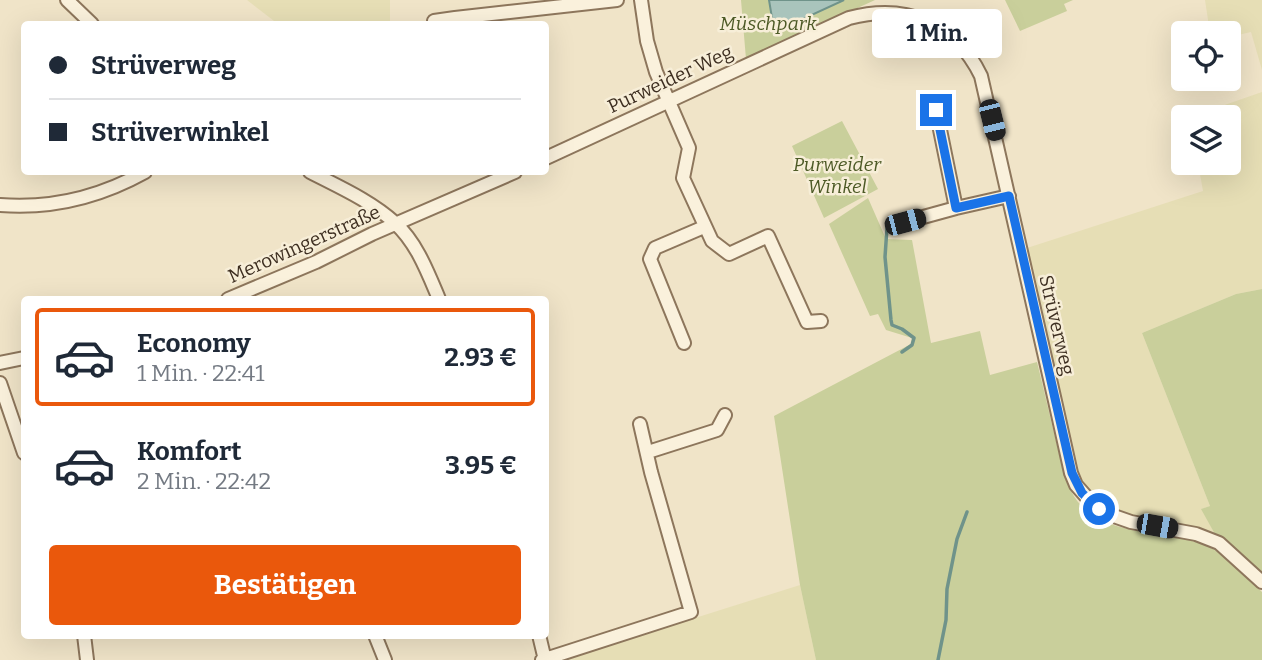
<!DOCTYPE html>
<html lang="de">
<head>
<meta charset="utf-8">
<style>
  body { margin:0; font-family:Bitter,serif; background:#f6f6f7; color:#1f2937; height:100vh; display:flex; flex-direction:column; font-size:26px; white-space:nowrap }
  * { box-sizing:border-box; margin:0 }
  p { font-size:23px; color:#747a83 }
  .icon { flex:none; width:38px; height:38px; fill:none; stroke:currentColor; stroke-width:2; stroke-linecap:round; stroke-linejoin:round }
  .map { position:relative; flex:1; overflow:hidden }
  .sheet { position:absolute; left:21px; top:296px; width:528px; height:343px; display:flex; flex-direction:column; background:#fff; border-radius:7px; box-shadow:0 7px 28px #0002 }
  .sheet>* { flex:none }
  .top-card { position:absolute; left:21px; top:21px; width:528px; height:154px; border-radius:7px; box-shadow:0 7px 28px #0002; display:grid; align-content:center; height:154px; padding:0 28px; background:#fff }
  .tools { position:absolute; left:1171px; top:21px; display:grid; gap:14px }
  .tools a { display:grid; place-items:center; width:70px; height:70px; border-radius:7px; background:#fff; box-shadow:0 7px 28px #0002; font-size:35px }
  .end { position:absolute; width:32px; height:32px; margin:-16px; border:9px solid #1a73e8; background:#fff; box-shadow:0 0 0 4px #fff }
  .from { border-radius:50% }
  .bubble { position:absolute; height:49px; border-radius:7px; background:#fff; box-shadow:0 7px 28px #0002; font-size:23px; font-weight:700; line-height:49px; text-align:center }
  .car { position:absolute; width:21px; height:42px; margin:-21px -10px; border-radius:9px; box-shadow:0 0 5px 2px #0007; background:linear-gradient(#222 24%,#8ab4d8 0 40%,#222 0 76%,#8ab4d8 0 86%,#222 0) }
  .top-card b { display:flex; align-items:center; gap:24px; height:66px; font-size:26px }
  .top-card b+b { border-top:2px solid #e0e1e3 }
  .top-card i { width:18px; height:18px; background:#1f2937 }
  ul { padding:12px 0 0; list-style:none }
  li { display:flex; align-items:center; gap:21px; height:98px; margin:0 14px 10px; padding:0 14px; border:4px solid transparent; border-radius:7px }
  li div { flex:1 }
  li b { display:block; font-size:26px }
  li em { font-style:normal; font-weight:700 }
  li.selected { border-color:#ea580c }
  li>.icon { width:63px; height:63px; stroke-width:1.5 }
  .action { display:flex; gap:14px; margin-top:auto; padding:14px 28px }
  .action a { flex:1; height:80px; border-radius:7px; background:#ea580c; color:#fff; font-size:28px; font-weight:700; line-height:80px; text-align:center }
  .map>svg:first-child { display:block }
</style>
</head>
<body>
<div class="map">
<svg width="1262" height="660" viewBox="0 0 1262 660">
  <rect width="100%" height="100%" fill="#f0e4c8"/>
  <path fill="#e6deb5" d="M 247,0 L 390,0 L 390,24 L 278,24 Z
    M 1205,0 L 1262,0 L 1262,70 L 1251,32 L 1229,37 L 1228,33 L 1210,33 Z
    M 1262,92 L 1262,289 L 1236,294 L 1142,333 L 1210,506 L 1202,509 L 1216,536 L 1192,527 L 1121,513 L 1102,503 L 1082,483 L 1078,475 L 1051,365 L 1027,248 L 1203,191 L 1198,163 L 1228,163 L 1228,117 L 1190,117 Z
    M 800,585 L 816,660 L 562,660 Z"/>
  <path fill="#c9cf9b" d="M 741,0 L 875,0 L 746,59 Z
    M 1005,0 L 1073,0 L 1064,4 L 1067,11 L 1020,31 Z
    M 842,121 L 878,189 L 824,218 L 792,146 Z
    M 868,198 L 886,239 L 912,240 L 931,343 L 980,331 L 990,375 L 1037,362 C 1044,390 1050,417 1057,445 C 1061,460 1063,477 1071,491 C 1095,539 1162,528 1205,545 C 1228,555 1244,575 1262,592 L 1262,660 L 816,660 L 800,585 L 774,416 L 911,344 L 912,338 L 886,330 L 878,314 L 870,316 L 829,224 Z
    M 1262,289 L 1262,574 L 1229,543 L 1216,536 L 1201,509 L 1210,506 L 1142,333 L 1236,294 Z"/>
  <path fill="#a9c4bc" stroke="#6f938a" stroke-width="2" d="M 769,0 L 844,0 L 790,25 L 772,18 Z"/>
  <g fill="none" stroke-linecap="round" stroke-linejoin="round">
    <path stroke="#6f938a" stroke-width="3.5" d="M 887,228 L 885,257 L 891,320 L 892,325 L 902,329 L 914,338 L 912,345 L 902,352
      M 938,660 L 946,620 L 947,589 L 957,539 L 967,512"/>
    <g stroke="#8d765c" stroke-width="16">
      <path id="minor" d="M 67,0 L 92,24
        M 641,0 L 647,41 L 656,72 L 689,148 L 683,178 L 712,241 L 729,254 L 768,236 L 807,322 L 821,321
        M 435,24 L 434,21 L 455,18 L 617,0
        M 936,110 L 956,208 L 1009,196
        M 546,158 L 849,18 C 905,3 955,22 981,76 L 1055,401 L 1071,473 L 1076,485 L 1091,502 L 1108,514 L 1131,522 L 1196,534 L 1219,543 L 1262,582
        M 310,172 C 339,187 371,201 395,223 C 417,243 428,273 439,299
        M 0,205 C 51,209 100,197 145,172
        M 905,222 L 956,208
        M 228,299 L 316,262 L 372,234 L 515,172
        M 684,343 L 650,259 L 655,248 L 704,227
        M 0,363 L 24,358
        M 0,383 L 24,453
        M 648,452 L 717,430 L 725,415
        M 84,635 L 87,660
        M 375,635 L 385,660
        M 539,635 L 545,660
        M 542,660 L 691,612 L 651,472 L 640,424"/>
    </g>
    <use href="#minor" stroke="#faf1dc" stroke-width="12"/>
  </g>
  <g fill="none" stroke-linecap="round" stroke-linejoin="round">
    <path stroke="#1a73e8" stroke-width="9" d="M 936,110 L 956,208 L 1009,196 L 1072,473 L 1082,493 L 1099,509"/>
  </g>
  <g text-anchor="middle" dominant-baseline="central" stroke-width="5" stroke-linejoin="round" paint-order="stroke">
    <g font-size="19" font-style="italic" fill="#4d5a26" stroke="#f7eed8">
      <text x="768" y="23">Müschpark</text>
      <text x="837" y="164">Purweider<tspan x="837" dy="22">Winkel</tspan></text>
    </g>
    <g font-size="19" fill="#3d2e20" stroke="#f7eed8">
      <text transform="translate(670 79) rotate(-25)">Purweider Weg</text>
      <text transform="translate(304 244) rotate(-24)">Merowingerstraße</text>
      <text transform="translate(1057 325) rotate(77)">Strüverweg</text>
    </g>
  </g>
</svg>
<div class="tools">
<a><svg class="icon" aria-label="locate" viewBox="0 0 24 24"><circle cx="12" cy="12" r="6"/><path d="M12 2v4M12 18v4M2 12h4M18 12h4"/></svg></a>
<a><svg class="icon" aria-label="layers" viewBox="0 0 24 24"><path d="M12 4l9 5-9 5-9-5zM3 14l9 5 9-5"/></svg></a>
</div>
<i class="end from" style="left:1099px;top:509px"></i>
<i class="end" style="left:936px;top:110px"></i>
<div class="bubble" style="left:872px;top:9px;width:130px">1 Min.</div>
<i class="car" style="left:992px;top:120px;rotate:166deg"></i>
<i class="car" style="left:905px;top:222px;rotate:75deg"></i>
<i class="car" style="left:1157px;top:526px;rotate:100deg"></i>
<div class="top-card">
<b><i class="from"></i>Strüverweg</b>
<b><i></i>Strüverwinkel</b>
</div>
<section class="sheet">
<ul>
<li class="selected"><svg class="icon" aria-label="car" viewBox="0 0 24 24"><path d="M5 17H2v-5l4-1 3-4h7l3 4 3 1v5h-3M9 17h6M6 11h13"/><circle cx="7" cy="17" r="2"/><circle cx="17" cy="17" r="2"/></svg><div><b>Economy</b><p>1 Min. · 22:41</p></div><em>2.93 €</em></li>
<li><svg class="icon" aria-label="car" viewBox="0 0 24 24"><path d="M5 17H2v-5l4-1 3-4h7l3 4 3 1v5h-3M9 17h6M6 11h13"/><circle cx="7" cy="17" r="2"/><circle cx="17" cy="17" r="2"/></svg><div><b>Komfort</b><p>2 Min. · 22:42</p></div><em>3.95 €</em></li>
</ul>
<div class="action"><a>Bestätigen</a></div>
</section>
</div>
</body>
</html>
